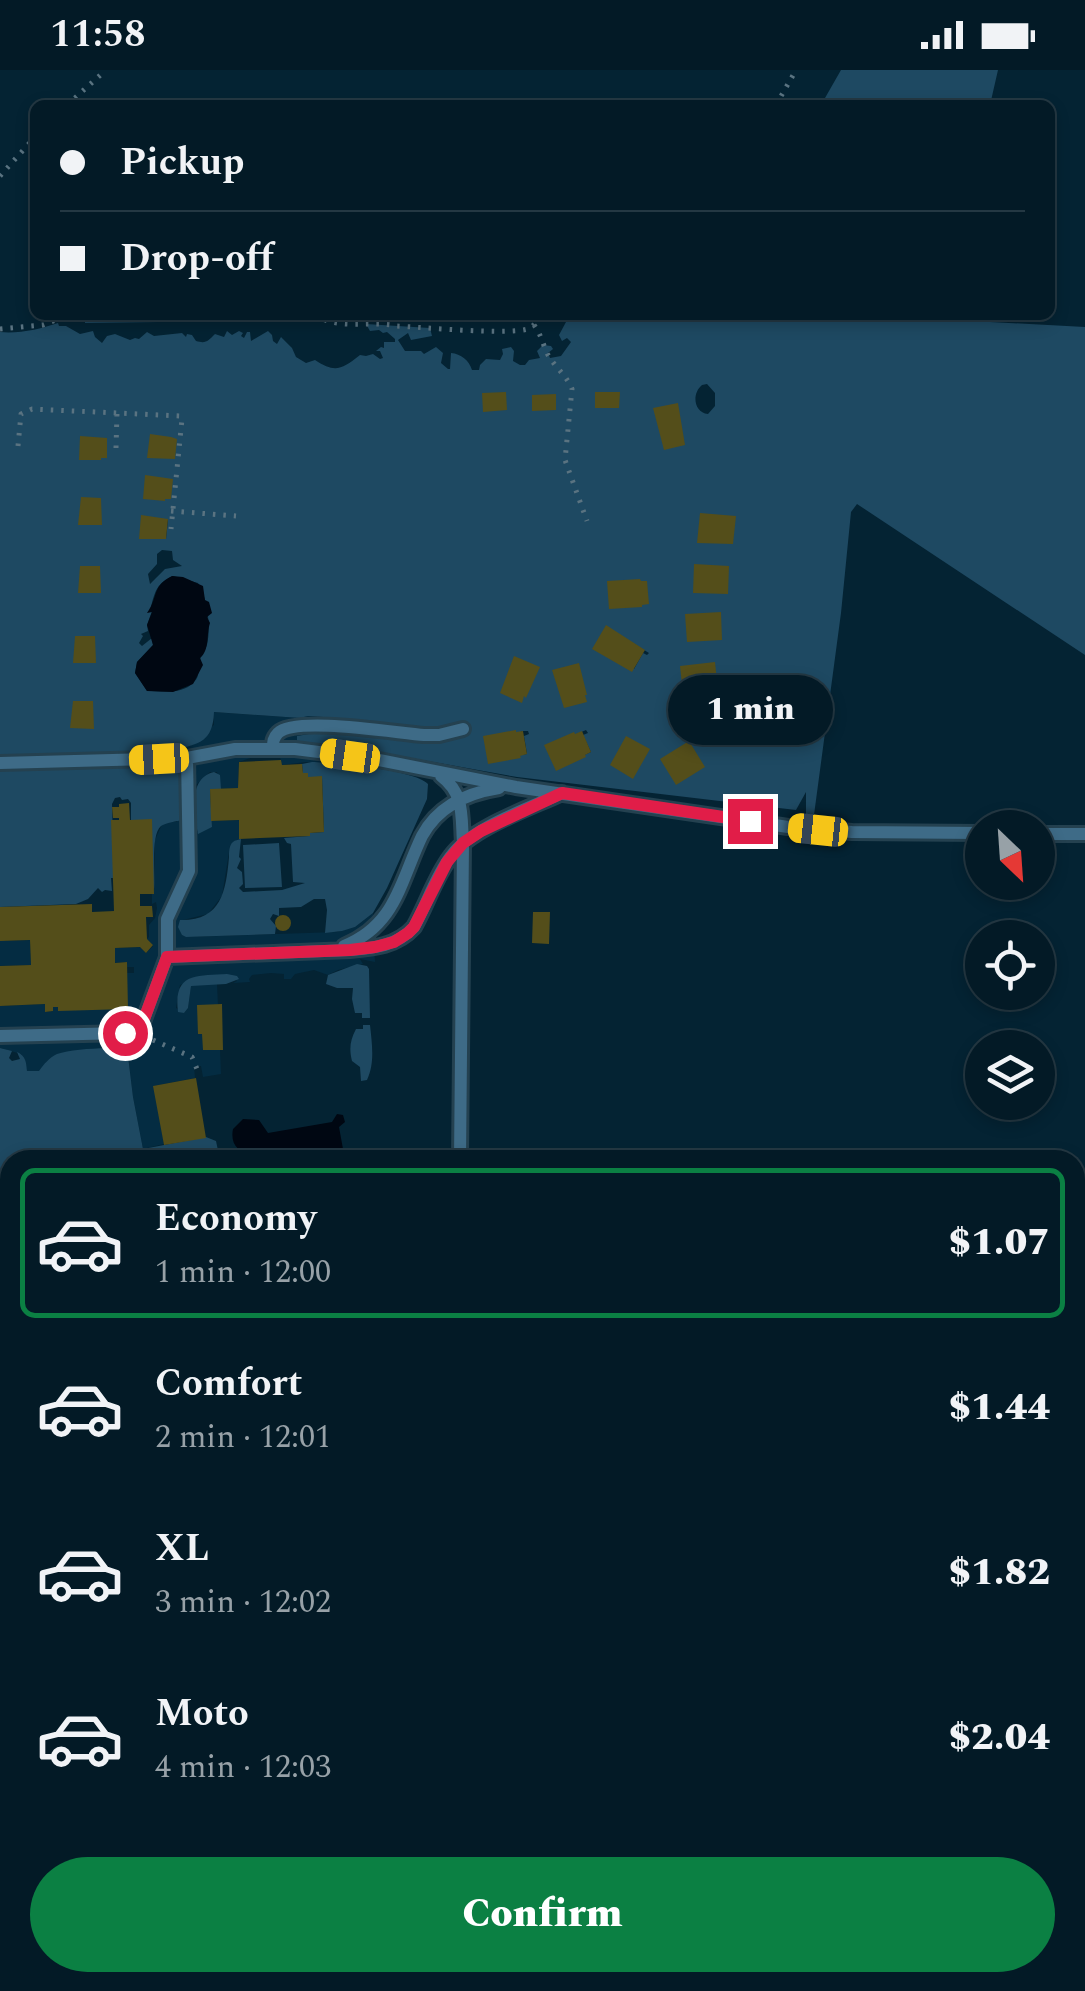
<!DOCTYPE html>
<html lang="en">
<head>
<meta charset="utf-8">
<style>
  body { margin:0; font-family:Spectral,serif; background:#112732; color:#f1f3f6; height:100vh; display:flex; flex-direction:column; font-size:38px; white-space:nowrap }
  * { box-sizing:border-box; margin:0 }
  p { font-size:32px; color:#97a1a7 }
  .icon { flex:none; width:55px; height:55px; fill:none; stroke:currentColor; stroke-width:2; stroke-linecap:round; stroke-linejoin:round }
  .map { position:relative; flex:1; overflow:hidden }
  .drawer { position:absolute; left:0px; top:1080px; width:1085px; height:842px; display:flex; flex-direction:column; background:#031a26; border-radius:30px 30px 0 0; box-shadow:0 5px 15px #0003,0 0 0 2px #243843 }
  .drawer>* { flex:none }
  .top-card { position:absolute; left:30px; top:30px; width:1025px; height:220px; border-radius:15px; box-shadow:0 5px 15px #0003,0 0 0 2px #243843; display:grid; align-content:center; height:220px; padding:0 30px; background:#031a26 }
  .needle { width:65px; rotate:155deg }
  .buttons { position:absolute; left:965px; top:740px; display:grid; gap:20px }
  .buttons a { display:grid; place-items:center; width:90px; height:90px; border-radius:50%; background:#031a26; box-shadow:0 5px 15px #0003,0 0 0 2px #243843; font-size:50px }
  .end { position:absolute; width:45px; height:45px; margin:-22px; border:12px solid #e11d48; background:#fff; box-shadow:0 0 0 5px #fff }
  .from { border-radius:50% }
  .bubble { position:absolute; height:70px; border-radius:35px; background:#031a26; box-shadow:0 5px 15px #0003,0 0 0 2px #243843; font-size:32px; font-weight:800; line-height:70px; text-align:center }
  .car { position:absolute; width:30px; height:60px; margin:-30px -15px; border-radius:12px; box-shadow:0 0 8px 2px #0007; background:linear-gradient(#f5c518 24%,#345 0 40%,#f5c518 0 76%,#345 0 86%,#f5c518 0) }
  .top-card b { display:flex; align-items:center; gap:35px; height:95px; font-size:38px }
  .top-card b+b { border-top:2px solid #243843 }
  .top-card i { width:25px; height:25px; background:#f1f3f6 }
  ul { padding:18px 0 0; list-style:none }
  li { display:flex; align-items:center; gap:30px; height:150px; margin:0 20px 15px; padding:0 10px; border:5px solid transparent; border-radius:15px }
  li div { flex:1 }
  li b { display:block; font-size:38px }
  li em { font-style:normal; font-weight:800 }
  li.current { border-color:#0b8043 }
  li>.icon { width:90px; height:90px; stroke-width:1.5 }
  .primary-button { display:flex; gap:20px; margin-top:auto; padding:20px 30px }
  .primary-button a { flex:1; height:115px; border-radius:60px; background:#0b8043; color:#fff; font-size:40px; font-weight:800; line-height:115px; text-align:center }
  .status { display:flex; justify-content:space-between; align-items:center; height:70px; padding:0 50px; background:#031a26; direction:ltr }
  .status svg { height:28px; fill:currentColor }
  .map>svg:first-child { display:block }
</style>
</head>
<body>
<div class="status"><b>11:58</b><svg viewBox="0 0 49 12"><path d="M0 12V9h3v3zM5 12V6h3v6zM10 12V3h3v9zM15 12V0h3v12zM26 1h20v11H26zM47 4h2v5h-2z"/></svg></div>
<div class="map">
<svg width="1085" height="1921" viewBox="0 0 1085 1921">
  <rect width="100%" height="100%" fill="#042333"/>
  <path fill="#042c42" d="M 213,642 L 300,648 L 308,646 L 323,647 L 321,663 L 297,666 L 297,670 L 419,690 L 414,706 L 379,699 L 306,692 L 282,695 L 280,687 L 253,687 L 239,692 L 238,718 L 221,719 L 217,702 L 210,702 L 196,715 L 197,762 L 212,757 L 212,751 L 239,750 L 239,769 L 230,776 L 222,826 L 208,844 L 183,850 L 182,865 L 187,867 L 337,862 L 355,857 L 373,843 L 375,892 L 360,889 L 363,894 L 338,900 L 328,905 L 314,900 L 295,904 L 291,909 L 284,909 L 284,904 L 271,903 L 252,905 L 249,909 L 250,912 L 233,913 L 237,911 L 226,904 L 180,915 L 176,938 L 184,943 L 188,938 L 191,915 L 217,914 L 218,935 L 203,963 L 220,979 L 221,1004 L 203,1007 L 201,996 L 194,997 L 195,1008 L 154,1016 L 164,1074 L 143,1079 L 133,1027 L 128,986 L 40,1001 L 27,1001 L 21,984 L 0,978 L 0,936 L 45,934 L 45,942 L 53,941 L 53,937 L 127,903 L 134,903 L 134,897 L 127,897 L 126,892 L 115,893 L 115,878 L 140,877 L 146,883 L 153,876 L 147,869 L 149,867 L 149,855 L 155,848 L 157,838 L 156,832 L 152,834 L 152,822 L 155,819 L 155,770 L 162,754 L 170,751 L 177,752 L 174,680 L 214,655 Z
    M 30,870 L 31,895 L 0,896 L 0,871 Z"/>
  <path fill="#1e4962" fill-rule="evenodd" d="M 841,0 L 998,0 L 990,35 L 821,35 Z
    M 85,245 L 159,245 L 159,252 L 85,253 Z
    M 559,245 L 991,245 L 990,252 L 1085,257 L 1085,585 L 857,434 L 851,442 L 841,543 L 814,745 L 806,744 L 806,722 L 796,740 L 517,707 L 361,679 L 297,671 L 297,666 L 321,662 L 323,647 L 308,646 L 300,648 L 214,642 C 213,671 200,674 174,680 L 174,697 L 180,701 L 182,750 C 178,751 165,753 161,756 C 150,765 156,807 154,821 L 131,751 L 131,733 L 128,729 L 122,730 L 120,727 L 115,728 L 112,734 L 114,808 L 111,808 L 112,821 L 105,820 L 102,822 L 98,818 L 88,829 L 76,834 L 0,837 L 0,262 C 18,264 41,259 58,253 L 59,256 L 66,256 L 80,264 L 93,261 L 95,267 L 102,273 L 107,266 L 115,264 L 130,270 L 135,268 L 139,269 L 147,262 L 154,266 L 182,263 L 186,267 L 187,264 L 192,265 L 196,271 C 206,274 208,271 215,264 L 224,267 L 227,261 L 232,265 L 239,261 L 243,263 L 241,266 L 244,268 L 247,262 L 250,262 L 251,271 L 268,261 L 272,265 L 273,271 L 277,274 L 281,267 L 292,278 L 296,287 L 306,293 L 315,290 C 335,303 341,300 360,285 L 366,286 L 373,284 L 380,289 L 383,288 L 380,281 L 376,281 L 381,277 L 384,278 L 384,272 L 395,272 L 395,269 L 387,262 L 383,263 L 379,260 L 370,261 L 366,254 L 430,258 L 432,266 L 411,270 L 408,263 L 398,270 L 405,281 L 421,281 L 424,284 L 436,277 L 443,283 L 441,293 L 448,299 L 450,299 L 451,283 C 461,284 469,290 472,300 L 479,300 L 480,295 L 486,289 L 500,290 L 503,284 L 502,279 L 511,277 L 514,281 L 513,291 L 520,295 L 525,295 L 529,290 L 540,288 L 537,281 L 543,275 L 551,276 L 553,279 L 548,283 L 550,288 L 561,286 L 571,272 L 567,268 L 562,271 L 559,265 L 566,252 L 565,248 ZM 707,314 L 715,323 L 715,336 L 708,344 C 693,342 692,323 702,315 ZM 143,447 L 168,450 L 166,469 L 141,467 ZM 162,480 L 172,481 L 173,490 L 182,496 L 165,499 L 150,514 L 148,504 L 157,494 L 157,484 ZM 173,506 L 198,513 C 208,530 211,557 207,575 C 205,580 201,584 200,590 C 197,599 201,605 194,612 C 182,625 163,621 147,621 L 135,603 L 137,592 L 153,575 L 152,568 L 142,576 L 139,573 L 143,566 L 141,564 L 148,561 L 147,555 L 152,541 L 151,537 C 155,521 157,513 173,506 ZM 608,558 L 649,583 L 647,585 L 643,583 L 634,599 ZM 586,660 L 588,663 L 583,665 L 591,682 L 557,697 L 547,677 ZM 522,661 L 528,661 L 529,664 L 524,666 L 527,684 L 490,690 Z
    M 312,692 C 335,693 413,699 428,714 L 427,729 L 387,818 L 373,843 L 355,857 L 342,861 L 325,863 L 327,840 L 325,829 L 314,829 L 301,837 L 279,838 L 279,846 L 273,844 L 270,849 L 276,856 L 275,864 L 186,867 L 182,865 L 178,857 L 180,850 C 221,851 226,822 229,787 C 229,782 229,775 233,772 C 235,770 238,770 241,769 L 239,787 L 241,789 L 237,798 L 242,802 L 243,814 L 239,818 L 243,822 L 282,820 L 305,813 L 293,812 L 291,774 L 287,773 L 284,768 L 309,766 L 310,763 L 324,762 L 322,707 L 308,707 L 303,703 L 302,694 Z
    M 214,702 L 220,705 L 221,719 L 210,720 L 212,757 L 198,764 C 194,743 188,708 214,702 Z
    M 279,773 L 282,817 L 245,818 L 243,775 Z
    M 357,894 L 367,896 L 369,899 L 370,948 L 362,948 L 362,943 L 355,943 L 352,929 L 353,918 L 337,918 L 326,914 L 328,905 Z
    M 227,904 L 237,906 L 239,909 L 226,914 L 191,916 L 188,938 L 184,943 L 178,942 C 173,902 197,906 227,904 Z
    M 363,955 L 370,955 C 372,974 375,993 367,1010 L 361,1011 L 360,997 L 352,991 C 349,979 350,970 356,959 L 363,959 Z
    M 0,978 L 12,981 L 9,988 L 12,991 L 20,989 L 17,982 C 26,986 26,992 27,1001 L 39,1001 C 44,994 49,988 57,984 C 72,979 106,977 122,979 L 128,986 L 133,1027 L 143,1079 L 206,1067 L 216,1071 L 220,1090 L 10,1090 L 10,1688 L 0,1690 Z
    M 1085,1181 L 1085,1444 L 1075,1450 L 1075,1189 Z"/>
  <path fill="#000712" d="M 172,506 L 183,507 L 203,516 L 205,530 L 209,532 L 212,543 L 207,547 L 210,553 C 206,565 210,580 200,588 L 203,595 L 193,614 L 173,622 L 147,621 L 135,603 L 137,592 L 153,575 L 147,555 L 152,542 L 147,543 C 159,526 151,517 172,506 Z
    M 337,1044 L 343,1045 L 345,1052 L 339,1057 L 345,1090 L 254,1090 L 253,1084 C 238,1083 230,1074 233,1059 L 243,1049 L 259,1050 L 268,1063 L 332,1052 Z"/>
  <path fill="#544e1a" d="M 506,322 L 507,340 L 483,342 L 482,323 Z
    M 595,322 L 620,322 L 619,338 L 595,338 Z
    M 556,324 L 556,340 L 532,341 L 532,325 Z
    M 678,333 L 685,375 L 664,380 L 653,338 Z
    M 150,364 L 171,367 L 177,369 L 175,389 L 147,388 Z
    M 80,366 L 107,368 L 107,388 L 101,388 L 101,390 L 79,390 Z
    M 145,405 L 173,409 L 171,429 L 165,429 L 165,431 L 143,429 Z
    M 81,427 L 101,428 L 102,455 L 78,455 Z
    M 700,443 L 736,446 L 733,474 L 697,473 Z
    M 141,445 L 168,449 L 166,469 L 139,469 Z
    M 694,494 L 729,496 L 728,524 L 693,523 Z
    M 80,496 L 100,496 L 101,523 L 78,523 Z
    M 640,509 L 641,511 L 647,511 L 649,534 L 642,535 L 642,537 L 609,539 L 607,511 Z
    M 721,542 L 722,570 L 687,572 L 685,544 Z
    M 606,555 L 645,580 L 632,602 L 592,579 Z
    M 75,566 L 95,566 L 96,593 L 73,593 Z
    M 514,586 L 540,597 L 526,628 L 524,626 L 522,633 L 500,623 Z
    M 715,592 L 718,620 L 683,624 L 680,596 Z
    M 579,593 L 587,625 L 585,625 L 587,632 L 564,638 L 552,600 Z
    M 73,631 L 93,631 L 94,659 L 70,658 Z
    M 516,660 L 516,662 L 523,661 L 527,684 L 520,686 L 521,688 L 488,694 L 483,666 Z
    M 582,661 L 591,682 L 585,685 L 586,687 L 556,701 L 544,675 L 574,662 L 575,664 Z
    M 626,666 L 650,679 L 633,709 L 610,695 Z
    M 689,671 L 705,697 L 676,715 L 660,689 Z
    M 281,690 L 282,695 L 302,694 L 303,703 L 308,703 L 308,707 L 322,706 L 324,762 L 310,763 L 310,766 L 239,769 L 239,750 L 211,751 L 210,719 L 238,718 L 239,692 Z
    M 129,733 L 130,750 L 152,749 L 154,824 L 140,824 L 140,836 L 152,836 L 153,847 L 146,847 L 147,869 L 153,875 L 146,883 L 140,877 L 115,878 L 115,893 L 127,892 L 128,939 L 58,941 L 58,937 L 53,937 L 53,941 L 45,942 L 45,934 L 0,936 L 0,896 L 31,895 L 30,870 L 0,871 L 0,837 L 92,834 L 92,842 L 114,841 L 111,750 L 119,750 L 119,748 L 113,748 L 112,737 L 119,737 L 119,734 Z
    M 533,842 L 550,842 L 549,874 L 532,873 Z
    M275 853a8 8 0 1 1 16 0a8 8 0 1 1-16 0Z
    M 222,934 L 223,980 L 203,980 L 202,964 L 198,964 L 197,935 Z
    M 196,1008 L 206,1068 L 164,1075 L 153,1016 Z"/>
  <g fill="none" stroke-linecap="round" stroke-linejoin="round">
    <g stroke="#244150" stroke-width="18">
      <path id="lane" d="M 273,678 C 273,672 273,668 278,663 C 296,646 396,663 424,665 L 439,665 L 463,659
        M 0,693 L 187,688 L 235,679 L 295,679 L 374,689 L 516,717 L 788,757 L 852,762 L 982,763
        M 441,706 C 465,724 461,746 463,773 L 460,1090
        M 1038,764 L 1085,764
        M 344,876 C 396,855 400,812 422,766 C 438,736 467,723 499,718
        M 167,887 L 350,880 C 374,878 397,876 414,857 C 427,834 435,807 451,786 C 471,758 530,738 562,723
        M 0,966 L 125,963 L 139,957 L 143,952 L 167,887 L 167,849 L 189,801 L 187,688"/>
    </g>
    <path stroke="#5a7381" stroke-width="5" stroke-dasharray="2.5 8" stroke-linecap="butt" d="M 67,35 L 106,0
      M 776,35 L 796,0
      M 0,106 L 35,67
      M 315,245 C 341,261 369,250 397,256 C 419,257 516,266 530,258 C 536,254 537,250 539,245
      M 534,255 C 541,264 543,275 548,285 C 555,297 567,306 572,319 L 565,390 L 587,451
      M 0,259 L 43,255 L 69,245
      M 18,376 L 21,344 L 32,339 L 180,346 L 182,349 L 171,459
      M 116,378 L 117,343
      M 171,441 L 236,446
      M 153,970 L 192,987 L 197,999
      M 1075,1215 L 1085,1209
      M 1075,1330 L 1085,1333"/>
    <use href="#lane" stroke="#3e6b87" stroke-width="12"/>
  </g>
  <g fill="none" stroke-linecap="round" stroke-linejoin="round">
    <path stroke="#e11d48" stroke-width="12" d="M 125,963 L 139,957 L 143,952 L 167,887 L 350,880 L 375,877 L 394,872 L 408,863 L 414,857 L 447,792 L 463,773 L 481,761 L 562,723 L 750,751"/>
  </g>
</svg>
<div class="buttons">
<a><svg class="needle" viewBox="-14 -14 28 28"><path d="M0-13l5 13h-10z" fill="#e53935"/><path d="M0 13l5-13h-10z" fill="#97a1a7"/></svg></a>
<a><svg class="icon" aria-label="locate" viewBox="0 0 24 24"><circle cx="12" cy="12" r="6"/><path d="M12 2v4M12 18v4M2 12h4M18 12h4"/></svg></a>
<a><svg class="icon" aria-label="layers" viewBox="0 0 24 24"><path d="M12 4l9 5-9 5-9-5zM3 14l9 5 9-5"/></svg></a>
</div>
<i class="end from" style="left:125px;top:963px"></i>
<i class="end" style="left:750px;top:751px"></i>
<div class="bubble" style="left:668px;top:605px;width:165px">1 min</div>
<i class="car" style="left:350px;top:686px;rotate:278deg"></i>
<i class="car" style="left:159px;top:689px;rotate:267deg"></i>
<i class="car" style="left:818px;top:760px;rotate:276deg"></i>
<div class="top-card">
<b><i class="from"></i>Pickup</b>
<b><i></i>Drop-off</b>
</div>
<section class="drawer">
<ul>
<li class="current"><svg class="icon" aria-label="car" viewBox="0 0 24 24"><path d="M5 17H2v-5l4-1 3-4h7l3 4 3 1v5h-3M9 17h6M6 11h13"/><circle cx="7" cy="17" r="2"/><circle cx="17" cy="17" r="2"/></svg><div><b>Economy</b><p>1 min · 12:00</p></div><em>$1.07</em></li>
<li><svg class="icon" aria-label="car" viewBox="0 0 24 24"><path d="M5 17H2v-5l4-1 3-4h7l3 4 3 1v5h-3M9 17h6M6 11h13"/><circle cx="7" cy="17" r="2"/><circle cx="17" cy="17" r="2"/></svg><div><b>Comfort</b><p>2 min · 12:01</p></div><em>$1.44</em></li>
<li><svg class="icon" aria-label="car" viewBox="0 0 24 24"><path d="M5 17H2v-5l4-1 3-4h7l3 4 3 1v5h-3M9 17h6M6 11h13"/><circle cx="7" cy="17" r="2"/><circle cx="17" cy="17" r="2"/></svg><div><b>XL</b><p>3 min · 12:02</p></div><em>$1.82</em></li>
<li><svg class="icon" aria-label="car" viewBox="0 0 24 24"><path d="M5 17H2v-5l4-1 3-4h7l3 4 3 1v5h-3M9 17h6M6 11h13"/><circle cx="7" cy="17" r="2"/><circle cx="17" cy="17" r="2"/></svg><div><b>Moto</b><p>4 min · 12:03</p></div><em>$2.04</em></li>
</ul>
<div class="primary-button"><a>Confirm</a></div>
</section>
</div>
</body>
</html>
